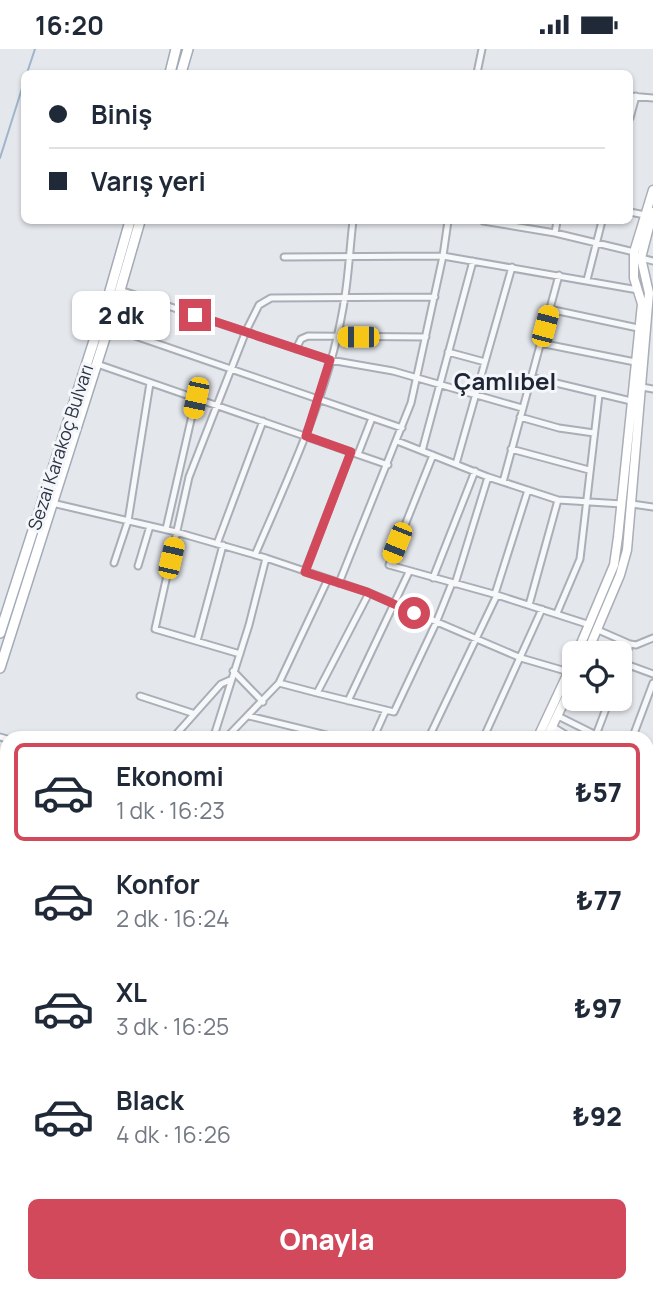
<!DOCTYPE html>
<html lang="tr">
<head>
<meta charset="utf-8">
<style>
  body { margin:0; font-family:Manrope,sans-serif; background:#f2f2f3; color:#1f2937; height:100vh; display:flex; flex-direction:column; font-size:26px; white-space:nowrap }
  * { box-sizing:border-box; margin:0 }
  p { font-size:23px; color:#747a83 }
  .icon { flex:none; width:38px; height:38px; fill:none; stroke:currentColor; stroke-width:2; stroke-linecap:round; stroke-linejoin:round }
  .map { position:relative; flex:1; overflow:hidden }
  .sheet { position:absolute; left:0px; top:682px; width:654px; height:562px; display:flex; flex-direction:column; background:#fff; border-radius:21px 21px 0 0; box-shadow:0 2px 5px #0004 }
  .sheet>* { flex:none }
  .banner { position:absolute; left:21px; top:21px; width:612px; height:154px; border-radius:10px; box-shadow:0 2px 5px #0004; display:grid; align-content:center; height:154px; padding:0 28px; background:#fff }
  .tools { position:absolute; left:562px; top:592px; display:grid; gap:14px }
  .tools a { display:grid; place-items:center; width:70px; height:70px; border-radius:10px; background:#fff; box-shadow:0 2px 5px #0004; font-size:35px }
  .end { position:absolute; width:32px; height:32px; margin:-16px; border:9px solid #d1495b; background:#fff; box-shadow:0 0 0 4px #fff }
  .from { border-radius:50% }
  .bubble { position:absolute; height:49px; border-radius:10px; background:#fff; box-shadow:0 2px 5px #0004; font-size:23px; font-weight:800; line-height:49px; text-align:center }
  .car { position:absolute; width:21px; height:42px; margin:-21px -10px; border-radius:9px; box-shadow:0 0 5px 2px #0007; background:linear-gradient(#f5c518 24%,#345 0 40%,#f5c518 0 76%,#345 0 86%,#f5c518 0) }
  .banner b { display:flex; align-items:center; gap:24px; height:66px; font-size:26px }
  .banner b+b { border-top:2px solid #e0e1e3 }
  .banner i { width:18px; height:18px; background:#1f2937 }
  ul { padding:12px 0 0; list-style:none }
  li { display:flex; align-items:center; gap:21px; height:98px; margin:0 14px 10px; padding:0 14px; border:4px solid transparent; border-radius:10px }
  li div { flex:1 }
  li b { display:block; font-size:26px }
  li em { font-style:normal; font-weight:800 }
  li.active { border-color:#d1495b }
  li>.icon { width:63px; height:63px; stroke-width:1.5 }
  .button { display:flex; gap:14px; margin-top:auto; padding:14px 28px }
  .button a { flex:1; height:80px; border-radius:10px; background:#d1495b; color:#fff; font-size:28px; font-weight:800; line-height:80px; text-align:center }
  .status { display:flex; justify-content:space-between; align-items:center; height:49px; padding:0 35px; background:#fff; direction:ltr }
  .status svg { height:19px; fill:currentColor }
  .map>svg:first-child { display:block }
</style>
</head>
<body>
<div class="status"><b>16:20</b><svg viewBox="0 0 49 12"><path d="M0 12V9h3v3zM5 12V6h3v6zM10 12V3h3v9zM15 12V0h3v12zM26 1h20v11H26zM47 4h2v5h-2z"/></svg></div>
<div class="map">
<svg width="653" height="1243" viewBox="0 0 653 1243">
  <rect width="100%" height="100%" fill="#e4e7ec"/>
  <path fill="#c9d6c5" d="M 7,1057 L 7,1161 L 0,1162 L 0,1058 Z"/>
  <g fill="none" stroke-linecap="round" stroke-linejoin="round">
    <path stroke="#9fb4cc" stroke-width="2" d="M 27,24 L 35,0
      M 0,109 L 24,33"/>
    <g stroke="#a9aeb7" stroke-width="9">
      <path id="street" d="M 477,24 L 482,0
        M 630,47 L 653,49
        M 630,69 L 636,47
        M 630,163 L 645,166
        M 483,172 L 555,184 L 634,203
        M 555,184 L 557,172
        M 284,208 L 443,207 L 638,241
        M 641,209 L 653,212
        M 587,231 L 602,172
        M 120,241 L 330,311 L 393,322 L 522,359
        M 549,260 L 638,279
        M 109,278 L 402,379
        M 540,294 L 635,313
        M 296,300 L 301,290 L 308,287 L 426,288
        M 448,303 L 485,313
        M 97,315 L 388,416
        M 531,328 L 631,352
        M 642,338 L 653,340
        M 520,368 L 559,379 L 594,384
        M 397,392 L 488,428 L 558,451 L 622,455
        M 511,400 L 589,421
        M 422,402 L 473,212
        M 358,405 L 372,369
        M 433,406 L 389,516 L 497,546 L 590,576
        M 456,415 L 512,218
        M 503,433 L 559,226
        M 52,454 L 176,483 L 266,509 L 367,543 L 521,609 L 569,623
        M 632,455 L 653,458
        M 166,480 L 196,349
        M 217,495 L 263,372
        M 255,506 C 291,422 332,337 345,247 C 349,222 350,196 353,172
        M 114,514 L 128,472 L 150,334
        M 138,517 L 150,477
        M 305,522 L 351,403
        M 433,529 L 475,422
        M 339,534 L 411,354 L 443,207 L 448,172
        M 455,535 L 488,428
        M 369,544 L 317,644 L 394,663 L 436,574 L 452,534
        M 495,545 L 528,441
        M 529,556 L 558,451
        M 557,564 L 580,510 L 599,346
        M 598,581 L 630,595 L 636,596 L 653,589
        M 197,592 L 223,496
        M 240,605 L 155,580 L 189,428 L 246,282 L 259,256 L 271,249 L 435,248
        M 623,614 L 653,625
        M 233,622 L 263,653
        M 620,624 L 630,595
        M 279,634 L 317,644
        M 140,647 L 192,664
        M 348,652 L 409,523
        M 249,667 L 343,690
        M 558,667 L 604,690
        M 553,678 L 573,690
        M 431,684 L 497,546
        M 596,686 L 610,649
        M 0,688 L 7,690
        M 172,690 L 221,635 L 230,631
        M 213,690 L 249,576 L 266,509
        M 225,690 L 279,634 L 328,530
        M 373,690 L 386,661
        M 483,690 L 542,560
        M 632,690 L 653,634
        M 648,715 L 653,718
        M 648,737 L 653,726
        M 648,761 L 653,770
        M 0,787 L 7,789
        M 648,796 L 653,806
        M 648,908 L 653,905
        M 0,1005 L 7,1003
        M 648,1009 L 653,1007
        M 648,1034 L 653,1032
        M 0,1053 L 7,1051
        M 648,1063 L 653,1062
        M 648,1086 L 653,1084
        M 648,1123 L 653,1119
        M 648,1130 L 653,1145
        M 0,1180 L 7,1180
        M 648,1191 L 653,1206
        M 0,1203 L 7,1203
        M 0,1230 L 7,1229
        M 139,1237 L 139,1243
        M 158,1237 L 158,1243
        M 185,1237 L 185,1243
        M 199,1237 L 213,1243
        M 325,1237 L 326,1243
        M 349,1237 L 350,1243
        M 376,1237 L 377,1243
        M 398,1237 L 399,1243
        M 419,1237 L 419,1243
        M 605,1237 L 609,1243
        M 643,1237 L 651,1243
        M 510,1241 L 570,1237
        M 107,1243 L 108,1237
        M 233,1243 L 257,1237
        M 438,1243 L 475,1238
        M 616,1243 L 616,1237"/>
    </g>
    <g stroke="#a9aeb7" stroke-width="11">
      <path id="secondary" d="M 577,604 L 614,516 L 618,488 L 642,255 L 634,229 L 634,203 L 653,141
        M 587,604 L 620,526 L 627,501 L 649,244 L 641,209 L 653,163
        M 537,690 L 574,611
        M 546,690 L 574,632
        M 648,851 L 653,849
        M 648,967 L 653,966
        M 35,1237 L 35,1243"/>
    </g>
    <g stroke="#a3abb8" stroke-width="12">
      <path id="primary" d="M 170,24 L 176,0
        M 181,24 L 188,0
        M 0,584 L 110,242 L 130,172
        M 0,619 L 118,248 L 140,172"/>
    </g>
    <use href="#street" stroke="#f7f8fa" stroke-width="5"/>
    <use href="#secondary" stroke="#fff" stroke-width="8"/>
    <use href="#primary" stroke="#fff" stroke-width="9"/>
  </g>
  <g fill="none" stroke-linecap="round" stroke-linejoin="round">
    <path stroke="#d1495b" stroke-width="9" d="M 195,266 L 330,311 L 306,387 L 351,403 L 305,523 L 367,543 L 414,564"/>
  </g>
  <g text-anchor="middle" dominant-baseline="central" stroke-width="6" stroke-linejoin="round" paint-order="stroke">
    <g font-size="18" fill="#2b3445" stroke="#f4f6f9">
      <text transform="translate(60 398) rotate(-72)">Sezai Karakoç Bulvarı</text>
    </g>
    <g font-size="24" font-weight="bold" fill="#1d2536" stroke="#f4f6f9">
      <text x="505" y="331">Çamlıbel</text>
    </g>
  </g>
</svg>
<div class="tools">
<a><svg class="icon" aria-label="locate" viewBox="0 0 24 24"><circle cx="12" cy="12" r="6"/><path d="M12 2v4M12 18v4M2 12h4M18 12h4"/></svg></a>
</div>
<i class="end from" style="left:414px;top:564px"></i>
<i class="end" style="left:195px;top:266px"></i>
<div class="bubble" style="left:72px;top:242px;width:98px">2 dk</div>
<i class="car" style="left:545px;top:277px;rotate:15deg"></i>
<i class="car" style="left:358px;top:288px;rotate:270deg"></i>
<i class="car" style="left:196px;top:349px;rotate:192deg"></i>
<i class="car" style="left:397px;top:494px;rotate:202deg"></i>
<i class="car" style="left:171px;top:509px;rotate:13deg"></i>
<div class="banner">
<b><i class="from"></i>Biniş</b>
<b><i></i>Varış yeri</b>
</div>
<section class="sheet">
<ul>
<li class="active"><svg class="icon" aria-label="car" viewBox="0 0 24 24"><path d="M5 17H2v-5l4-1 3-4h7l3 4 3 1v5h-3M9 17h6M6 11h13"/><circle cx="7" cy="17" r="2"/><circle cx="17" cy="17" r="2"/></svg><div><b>Ekonomi</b><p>1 dk · 16:23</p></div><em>₺57</em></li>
<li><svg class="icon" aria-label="car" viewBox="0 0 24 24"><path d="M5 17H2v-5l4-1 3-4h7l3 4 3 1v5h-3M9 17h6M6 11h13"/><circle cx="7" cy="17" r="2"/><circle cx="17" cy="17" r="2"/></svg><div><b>Konfor</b><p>2 dk · 16:24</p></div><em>₺77</em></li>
<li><svg class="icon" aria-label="car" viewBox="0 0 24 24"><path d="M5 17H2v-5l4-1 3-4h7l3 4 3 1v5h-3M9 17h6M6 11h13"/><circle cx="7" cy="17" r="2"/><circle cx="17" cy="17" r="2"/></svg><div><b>XL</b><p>3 dk · 16:25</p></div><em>₺97</em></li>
<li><svg class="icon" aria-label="car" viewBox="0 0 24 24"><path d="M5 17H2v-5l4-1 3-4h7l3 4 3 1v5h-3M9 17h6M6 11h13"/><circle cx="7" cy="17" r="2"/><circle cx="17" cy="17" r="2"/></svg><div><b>Black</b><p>4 dk · 16:26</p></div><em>₺92</em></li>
</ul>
<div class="button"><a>Onayla</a></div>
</section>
</div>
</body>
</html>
